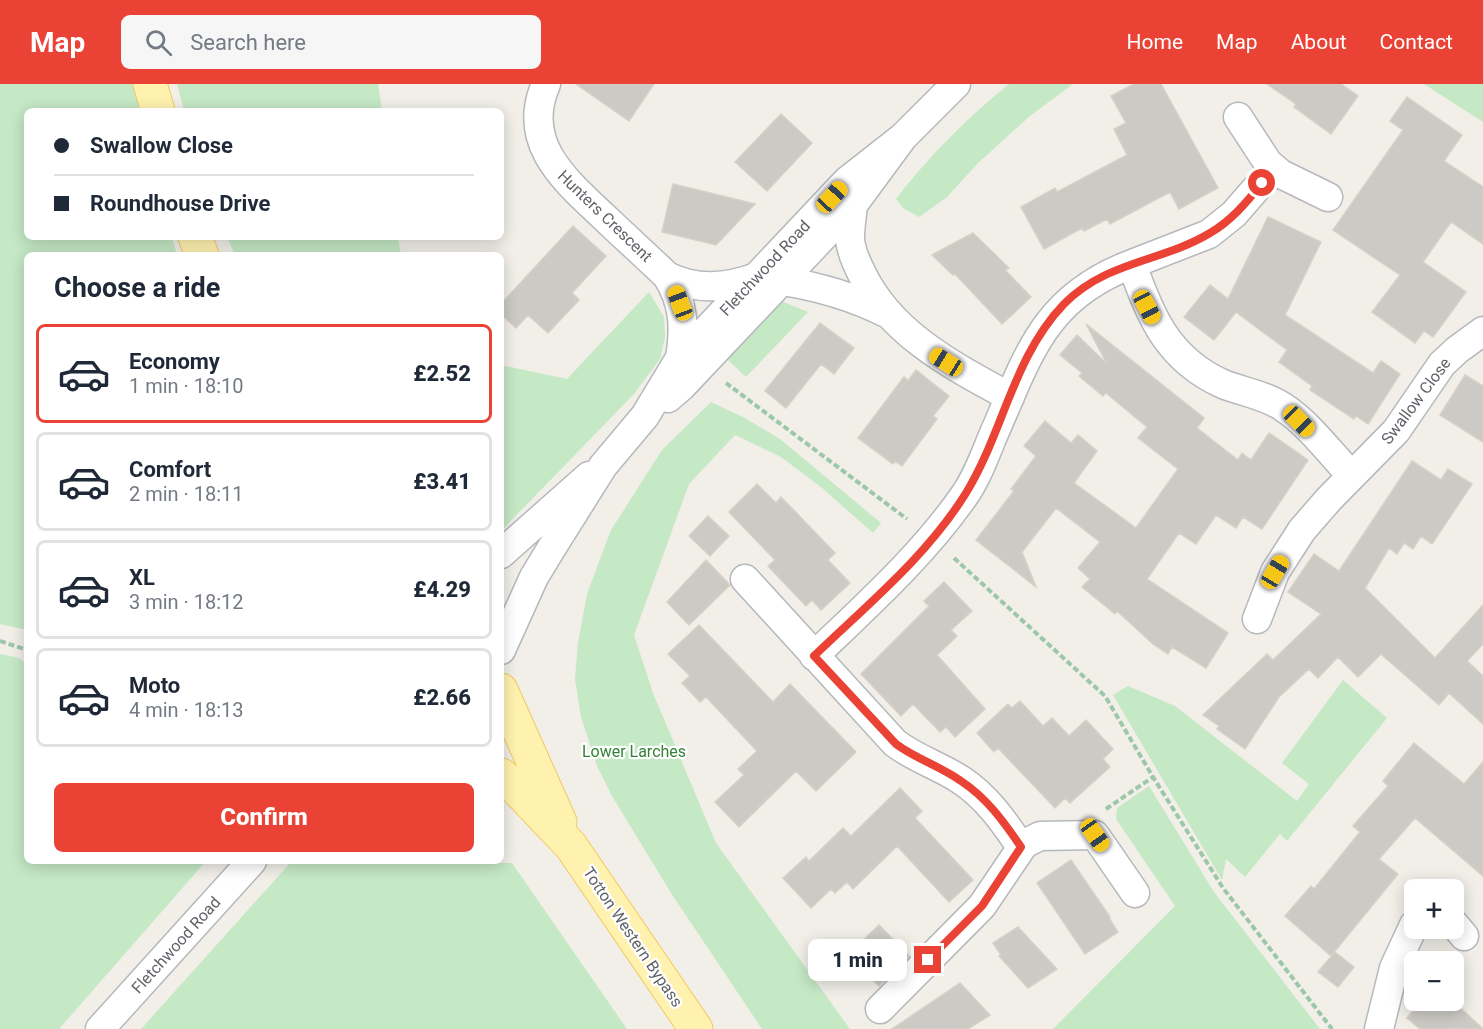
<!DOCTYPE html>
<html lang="en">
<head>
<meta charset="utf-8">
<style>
  body { margin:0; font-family:Roboto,sans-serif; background:#f6f6f7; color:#1f2937; height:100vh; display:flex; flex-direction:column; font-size:22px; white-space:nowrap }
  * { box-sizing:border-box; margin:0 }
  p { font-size:20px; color:#747a83 }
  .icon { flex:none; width:33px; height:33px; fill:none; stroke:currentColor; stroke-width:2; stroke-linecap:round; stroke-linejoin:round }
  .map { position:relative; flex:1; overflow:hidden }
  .panel { position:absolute; left:24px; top:168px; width:480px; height:612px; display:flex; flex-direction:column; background:#fff; border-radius:9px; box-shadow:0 3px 15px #0003 }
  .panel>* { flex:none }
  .hud { position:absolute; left:24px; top:24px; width:480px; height:132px; border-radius:9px; box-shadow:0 3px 15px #0003; display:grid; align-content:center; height:132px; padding:0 30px; background:#fff }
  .tools { position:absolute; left:1404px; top:795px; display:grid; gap:12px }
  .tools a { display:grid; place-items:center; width:60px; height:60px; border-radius:9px; background:#fff; box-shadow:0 3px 15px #0003; font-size:30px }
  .end { position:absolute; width:27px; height:27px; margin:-14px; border:8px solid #ea4335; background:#fff; box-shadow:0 0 0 3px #fff }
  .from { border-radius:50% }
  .bubble { position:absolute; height:42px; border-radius:9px; background:#fff; box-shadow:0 3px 15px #0003; font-size:20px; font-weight:800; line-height:42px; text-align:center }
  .car { position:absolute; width:18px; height:36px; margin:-18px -9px; border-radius:8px; box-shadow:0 0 4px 2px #0007; background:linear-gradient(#f5c518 24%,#345 0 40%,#f5c518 0 76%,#345 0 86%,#f5c518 0) }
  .hud b { display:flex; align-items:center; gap:21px; height:57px; font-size:22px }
  .hud b+b { border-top:2px solid #e0e1e3 }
  .hud i { width:15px; height:15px; background:#1f2937 }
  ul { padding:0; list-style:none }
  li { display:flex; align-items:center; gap:18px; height:99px; margin:0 12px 9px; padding:0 18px; border:3px solid #e0e1e3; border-radius:9px }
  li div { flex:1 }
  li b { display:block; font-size:22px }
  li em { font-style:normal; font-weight:800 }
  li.current { border-color:#ea4335 }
  li>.icon { width:54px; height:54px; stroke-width:1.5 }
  h2 { padding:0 30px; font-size:27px; line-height:72px }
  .action { display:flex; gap:12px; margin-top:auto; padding:12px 30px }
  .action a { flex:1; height:69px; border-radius:9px; background:#ea4335; color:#fff; font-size:24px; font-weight:800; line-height:69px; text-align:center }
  header { display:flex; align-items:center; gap:36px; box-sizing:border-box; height:84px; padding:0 30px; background:#ea4335; color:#fff }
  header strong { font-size:28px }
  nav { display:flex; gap:33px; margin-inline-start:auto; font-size:21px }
  .search { width:420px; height:54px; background:#f6f6f7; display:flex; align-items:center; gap:15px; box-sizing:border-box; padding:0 21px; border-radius:9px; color:#747a83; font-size:22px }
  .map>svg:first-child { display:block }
</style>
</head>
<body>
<header>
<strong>Map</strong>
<div class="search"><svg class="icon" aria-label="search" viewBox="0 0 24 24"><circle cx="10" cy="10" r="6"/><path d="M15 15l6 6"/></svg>Search here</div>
<nav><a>Home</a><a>Map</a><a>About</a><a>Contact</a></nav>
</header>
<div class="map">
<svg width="1483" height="945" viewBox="0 0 1483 945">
  <rect width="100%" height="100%" fill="#f1efe8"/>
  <path fill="#c5e8c5" d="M 0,0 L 133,0 L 140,27 L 27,27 L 27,153 L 172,153 L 177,171 L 27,171 L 27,546 L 0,540 Z
    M 177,0 L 378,0 L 382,27 L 184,27 Z
    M 1009,0 L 1073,0 L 1030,32 L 978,79 L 947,113 L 919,133 L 903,124 L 896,115 C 929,72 967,34 1009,0 Z
    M 1424,0 L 1483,0 L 1483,38 Z
    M 227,153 L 398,153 L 401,171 L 235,171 Z
    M 649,208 L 664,233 L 665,253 L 660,275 L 634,310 L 501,447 L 501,281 L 567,295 Z
    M 781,217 L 808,228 L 746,293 L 725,273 Z
    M 711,318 L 745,334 L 780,355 L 881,439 L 873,449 L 821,403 L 781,373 L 735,351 L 689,400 L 634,551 L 653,609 L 716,759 L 850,945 L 762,945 L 671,809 L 612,712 L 597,682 L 581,633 L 575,595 L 578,559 L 587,510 L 611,446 L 662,366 Z
    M 0,570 L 19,574 L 27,580 L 27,777 L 206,777 L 59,945 L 0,945 Z
    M 1343,596 L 1387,634 L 1287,757 L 1280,750 L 1245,793 L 1226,775 L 1222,796 L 1113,611 L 1128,602 L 1175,622 L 1297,717 L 1309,700 L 1282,679 Z
    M 1149,702 L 1214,808 L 1320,945 L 1053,945 L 1175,822 L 1116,735 L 1117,724 Z
    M 292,777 L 512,779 L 627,945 L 141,945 Z"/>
  <path fill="#cccac5" stroke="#d6d1c6" stroke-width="1.5" d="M 576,0 L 654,0 L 629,37 Z
    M 1134,0 L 1161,0 L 1218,104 L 1179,125 L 1170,108 L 1110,140 L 1107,135 L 1084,147 L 1082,144 L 1044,165 L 1021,123 L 1055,104 L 1057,108 L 1127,71 L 1114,45 L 1126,39 L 1111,12 Z
    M 1267,0 L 1341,0 L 1358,12 L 1331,50 L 1294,23 L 1296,20 Z
    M 1407,13 L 1462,51 L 1444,77 L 1483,103 L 1483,160 L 1451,138 L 1423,178 L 1466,208 L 1433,253 L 1424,247 L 1415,259 L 1372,228 L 1400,191 L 1333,146 L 1403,46 L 1390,37 Z
    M 781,30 L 812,59 L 767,107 L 735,78 Z
    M 673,100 L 755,120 L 716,161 L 662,148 Z
    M 1268,133 L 1321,158 L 1285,231 L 1373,289 L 1381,277 L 1400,290 L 1368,340 L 1356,332 L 1354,335 L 1310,306 L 1312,302 L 1279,278 L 1287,266 L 1236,228 L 1214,256 L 1184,233 L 1210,201 L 1228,215 Z
    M 573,142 L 606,172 L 572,209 L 579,216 L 548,249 L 528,231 L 516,244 L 501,230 L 501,220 Z
    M 973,149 L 1009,184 L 1005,186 L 1031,213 L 1002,240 L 955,190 L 953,191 L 932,171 Z
    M 820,239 L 854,264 L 834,290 L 821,280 L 786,324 L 765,307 Z
    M 1086,240 L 1204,334 L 1197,344 L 1238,376 L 1242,369 L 1251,376 L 1269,349 L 1308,376 L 1262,445 L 1243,433 L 1236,444 L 1216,431 L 1196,460 L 1179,449 L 1147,495 L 1228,549 L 1206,584 L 1172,563 L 1168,570 L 1153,560 L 1117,527 L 1115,530 L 1082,503 L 1090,495 L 1078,484 L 1100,458 L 1056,424 L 1022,468 L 1036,503 L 976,456 L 1014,407 L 1011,405 L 1036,372 L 1024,362 L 1045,337 L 1071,359 L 1078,351 L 1097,367 L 1074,399 L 1136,444 L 1178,385 L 1138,354 L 1147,343 L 1106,309 L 1103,312 L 1079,292 L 1082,289 L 1060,271 L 1077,251 L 1107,280 Z
    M 916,286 L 949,312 L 933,332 L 937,335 L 902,382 L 895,377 L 893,380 L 858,354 L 904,293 L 908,297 Z
    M 1465,291 L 1483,302 L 1483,358 L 1440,331 Z
    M 1412,377 L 1441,396 L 1448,385 L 1472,400 L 1432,460 L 1421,452 L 1413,465 L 1404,459 L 1397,470 L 1389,464 L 1365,504 L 1435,574 L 1483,521 L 1483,560 L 1467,577 L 1483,592 L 1483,640 L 1449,609 L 1439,621 L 1381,570 L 1358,593 L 1338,573 L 1318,594 L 1309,585 L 1279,613 L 1245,665 L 1217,645 L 1219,642 L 1203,631 L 1267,570 L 1273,576 L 1321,530 L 1288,508 L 1314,470 L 1339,487 Z
    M 757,400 L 776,419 L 781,413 L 835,469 L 828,476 L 850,499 L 821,526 L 812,516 L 806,522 L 768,482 L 775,476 L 729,428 Z
    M 708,432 L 729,452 L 710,472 L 689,452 Z
    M 706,476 L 730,501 L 689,541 L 667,518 Z
    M 944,498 L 972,527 L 951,546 L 957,552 L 937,571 L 985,625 L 955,653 L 946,643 L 940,648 L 913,620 L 901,632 L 861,590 L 929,522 L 924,517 Z
    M 699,541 L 773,618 L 790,600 L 856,668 L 816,707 L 796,687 L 739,743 L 715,718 L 744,691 L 738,685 L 757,667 L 706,613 L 700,618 L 682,599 L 690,592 L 668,570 Z
    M 1020,617 L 1043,642 L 1052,634 L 1069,652 L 1086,636 L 1113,665 L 1103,675 L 1110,683 L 1070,719 L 1065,714 L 1055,724 L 998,664 L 994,668 L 977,649 L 1008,620 L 1012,624 Z
    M 1414,659 L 1464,700 L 1483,678 L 1483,792 L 1415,734 L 1379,775 L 1398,790 L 1331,872 L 1285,832 L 1311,802 L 1314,805 L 1360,748 L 1353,742 L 1388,702 L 1383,697 Z
    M 900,704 L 922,727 L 915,734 L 973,796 L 949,818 L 897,762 L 853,805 L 847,798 L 835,809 L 831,805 L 811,824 L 783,794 L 806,773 L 809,777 L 843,744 L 851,752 Z
    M 1071,776 L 1110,833 L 1109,834 L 1118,848 L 1085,870 L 1037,799 Z
    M 879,841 L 909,872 L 879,902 L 848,871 Z
    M 1018,843 L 1057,885 L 1028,904 L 999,872 L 1001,871 L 993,859 Z
    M 1335,868 L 1354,883 L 1338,903 L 1318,888 Z
    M 960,899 L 990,931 L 968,945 L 892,945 Z
    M 1421,916 L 1452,916 L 1483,945 L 1420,945 L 1407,934 Z"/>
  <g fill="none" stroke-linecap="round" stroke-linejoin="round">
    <g stroke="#b5b8bc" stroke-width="31">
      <path id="minor" d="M 546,0 C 520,59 565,96 603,132 C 624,152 646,172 667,192 C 684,219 685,243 680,274
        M 1238,33 L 1268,79 L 1281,90 L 1328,113
        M 1274,84 L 1234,130 L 1209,150 L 1132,180 C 1150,233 1169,276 1223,300 C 1243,308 1265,311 1283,323 C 1309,340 1330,369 1351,391
        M 853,121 C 852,132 850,143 850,153 C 850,165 856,178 861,188 C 890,250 953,282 1010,313
        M 667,192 C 697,207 726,204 757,193
        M 783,197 C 820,203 852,212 886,229
        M 668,314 L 682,302 L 853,121 L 903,53 L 956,0
        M 501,470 L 589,392
        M 745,495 L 895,659 C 916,675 940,682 961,696 C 987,713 1004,738 1021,763
        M 1257,535 L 1275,488 L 1302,446 L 1329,415 L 1396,347 L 1442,280 L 1457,266 L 1483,247
        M 501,566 L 534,493 L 551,465 L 603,382 L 645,332 L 680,274 L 847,97 L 903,53
        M 814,572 C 867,521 922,472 964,412 C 976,395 984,374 992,354 C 1028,273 1042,214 1132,180
        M 1454,840 L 1464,852
        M 880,925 L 982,822 L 1024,760 L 1040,752 L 1095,751 L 1135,809
        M 100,945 L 252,777
        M 1379,945 L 1394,884 L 1414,841"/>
    </g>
    <g stroke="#f2c960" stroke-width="35">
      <path id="primary" d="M 150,0 L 158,27
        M 195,153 L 202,171
        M 501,606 L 560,738
        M 501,691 L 511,699 L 571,762 L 696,945"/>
    </g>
    <path stroke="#9cc7a9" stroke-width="4" stroke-dasharray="6 3" stroke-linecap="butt" d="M 726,299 L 907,435
      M 954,474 L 1105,612 L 1153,693 L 1223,804 L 1332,945
      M 0,557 L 27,566
      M 1106,725 L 1153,693"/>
    <use href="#minor" stroke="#fff" stroke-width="28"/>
    <use href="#primary" stroke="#fff2af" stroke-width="33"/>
  </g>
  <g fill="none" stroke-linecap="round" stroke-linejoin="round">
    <path stroke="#ea4335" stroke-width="8" d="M 928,876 L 982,822 L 1021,763 C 1004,738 987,714 961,697 C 940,682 916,675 896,660 L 814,572 C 867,521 927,472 966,409 C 1003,349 1013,273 1064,220 C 1106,177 1162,178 1210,149 C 1231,137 1247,118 1262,99"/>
  </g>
  <g text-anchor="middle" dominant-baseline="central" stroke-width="4.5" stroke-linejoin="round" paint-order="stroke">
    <g font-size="16" fill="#5f6368" stroke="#fff">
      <text transform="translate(605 132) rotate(44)">Hunters Crescent</text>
      <text transform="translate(765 184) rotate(-47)">Fletchwood Road</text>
      <text transform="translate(1416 317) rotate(-53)">Swallow Close</text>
      <text transform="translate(633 853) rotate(56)">Totton Western Bypass</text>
      <text transform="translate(176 861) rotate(-48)">Fletchwood Road</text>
    </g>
    <g font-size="16" fill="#348238" stroke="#fff">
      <text x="634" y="667">Lower Larches</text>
    </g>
  </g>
</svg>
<div class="tools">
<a>+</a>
<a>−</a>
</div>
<i class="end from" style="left:1262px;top:99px"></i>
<i class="end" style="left:928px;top:876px"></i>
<div class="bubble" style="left:808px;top:855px;width:99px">1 min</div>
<i class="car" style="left:832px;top:113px;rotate:43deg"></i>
<i class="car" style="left:680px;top:219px;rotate:339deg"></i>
<i class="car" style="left:1147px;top:223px;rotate:152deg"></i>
<i class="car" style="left:946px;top:278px;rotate:302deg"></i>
<i class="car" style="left:1299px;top:337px;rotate:135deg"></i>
<i class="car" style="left:1275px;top:488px;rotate:31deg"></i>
<i class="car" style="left:1095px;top:751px;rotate:145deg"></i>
<div class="hud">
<b><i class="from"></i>Swallow Close</b>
<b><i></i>Roundhouse Drive</b>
</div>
<section class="panel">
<h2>Choose a ride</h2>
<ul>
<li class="current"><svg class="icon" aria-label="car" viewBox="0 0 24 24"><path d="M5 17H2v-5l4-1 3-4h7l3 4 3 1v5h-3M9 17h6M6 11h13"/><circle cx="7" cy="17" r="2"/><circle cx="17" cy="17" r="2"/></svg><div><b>Economy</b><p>1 min · 18:10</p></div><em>£2.52</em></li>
<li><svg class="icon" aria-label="car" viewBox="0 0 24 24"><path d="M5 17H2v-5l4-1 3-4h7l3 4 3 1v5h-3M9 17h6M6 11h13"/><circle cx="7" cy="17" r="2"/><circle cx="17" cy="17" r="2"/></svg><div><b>Comfort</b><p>2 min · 18:11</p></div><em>£3.41</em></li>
<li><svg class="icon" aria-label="car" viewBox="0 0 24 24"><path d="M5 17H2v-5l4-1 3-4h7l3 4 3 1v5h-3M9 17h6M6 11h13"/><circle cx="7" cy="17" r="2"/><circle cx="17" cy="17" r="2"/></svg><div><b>XL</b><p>3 min · 18:12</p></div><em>£4.29</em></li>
<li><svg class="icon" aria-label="car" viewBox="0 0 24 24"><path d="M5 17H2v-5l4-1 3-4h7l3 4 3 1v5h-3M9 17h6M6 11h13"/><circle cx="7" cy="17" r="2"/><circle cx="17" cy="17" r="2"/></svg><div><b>Moto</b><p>4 min · 18:13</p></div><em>£2.66</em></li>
</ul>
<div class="action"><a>Confirm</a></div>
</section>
</div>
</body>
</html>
